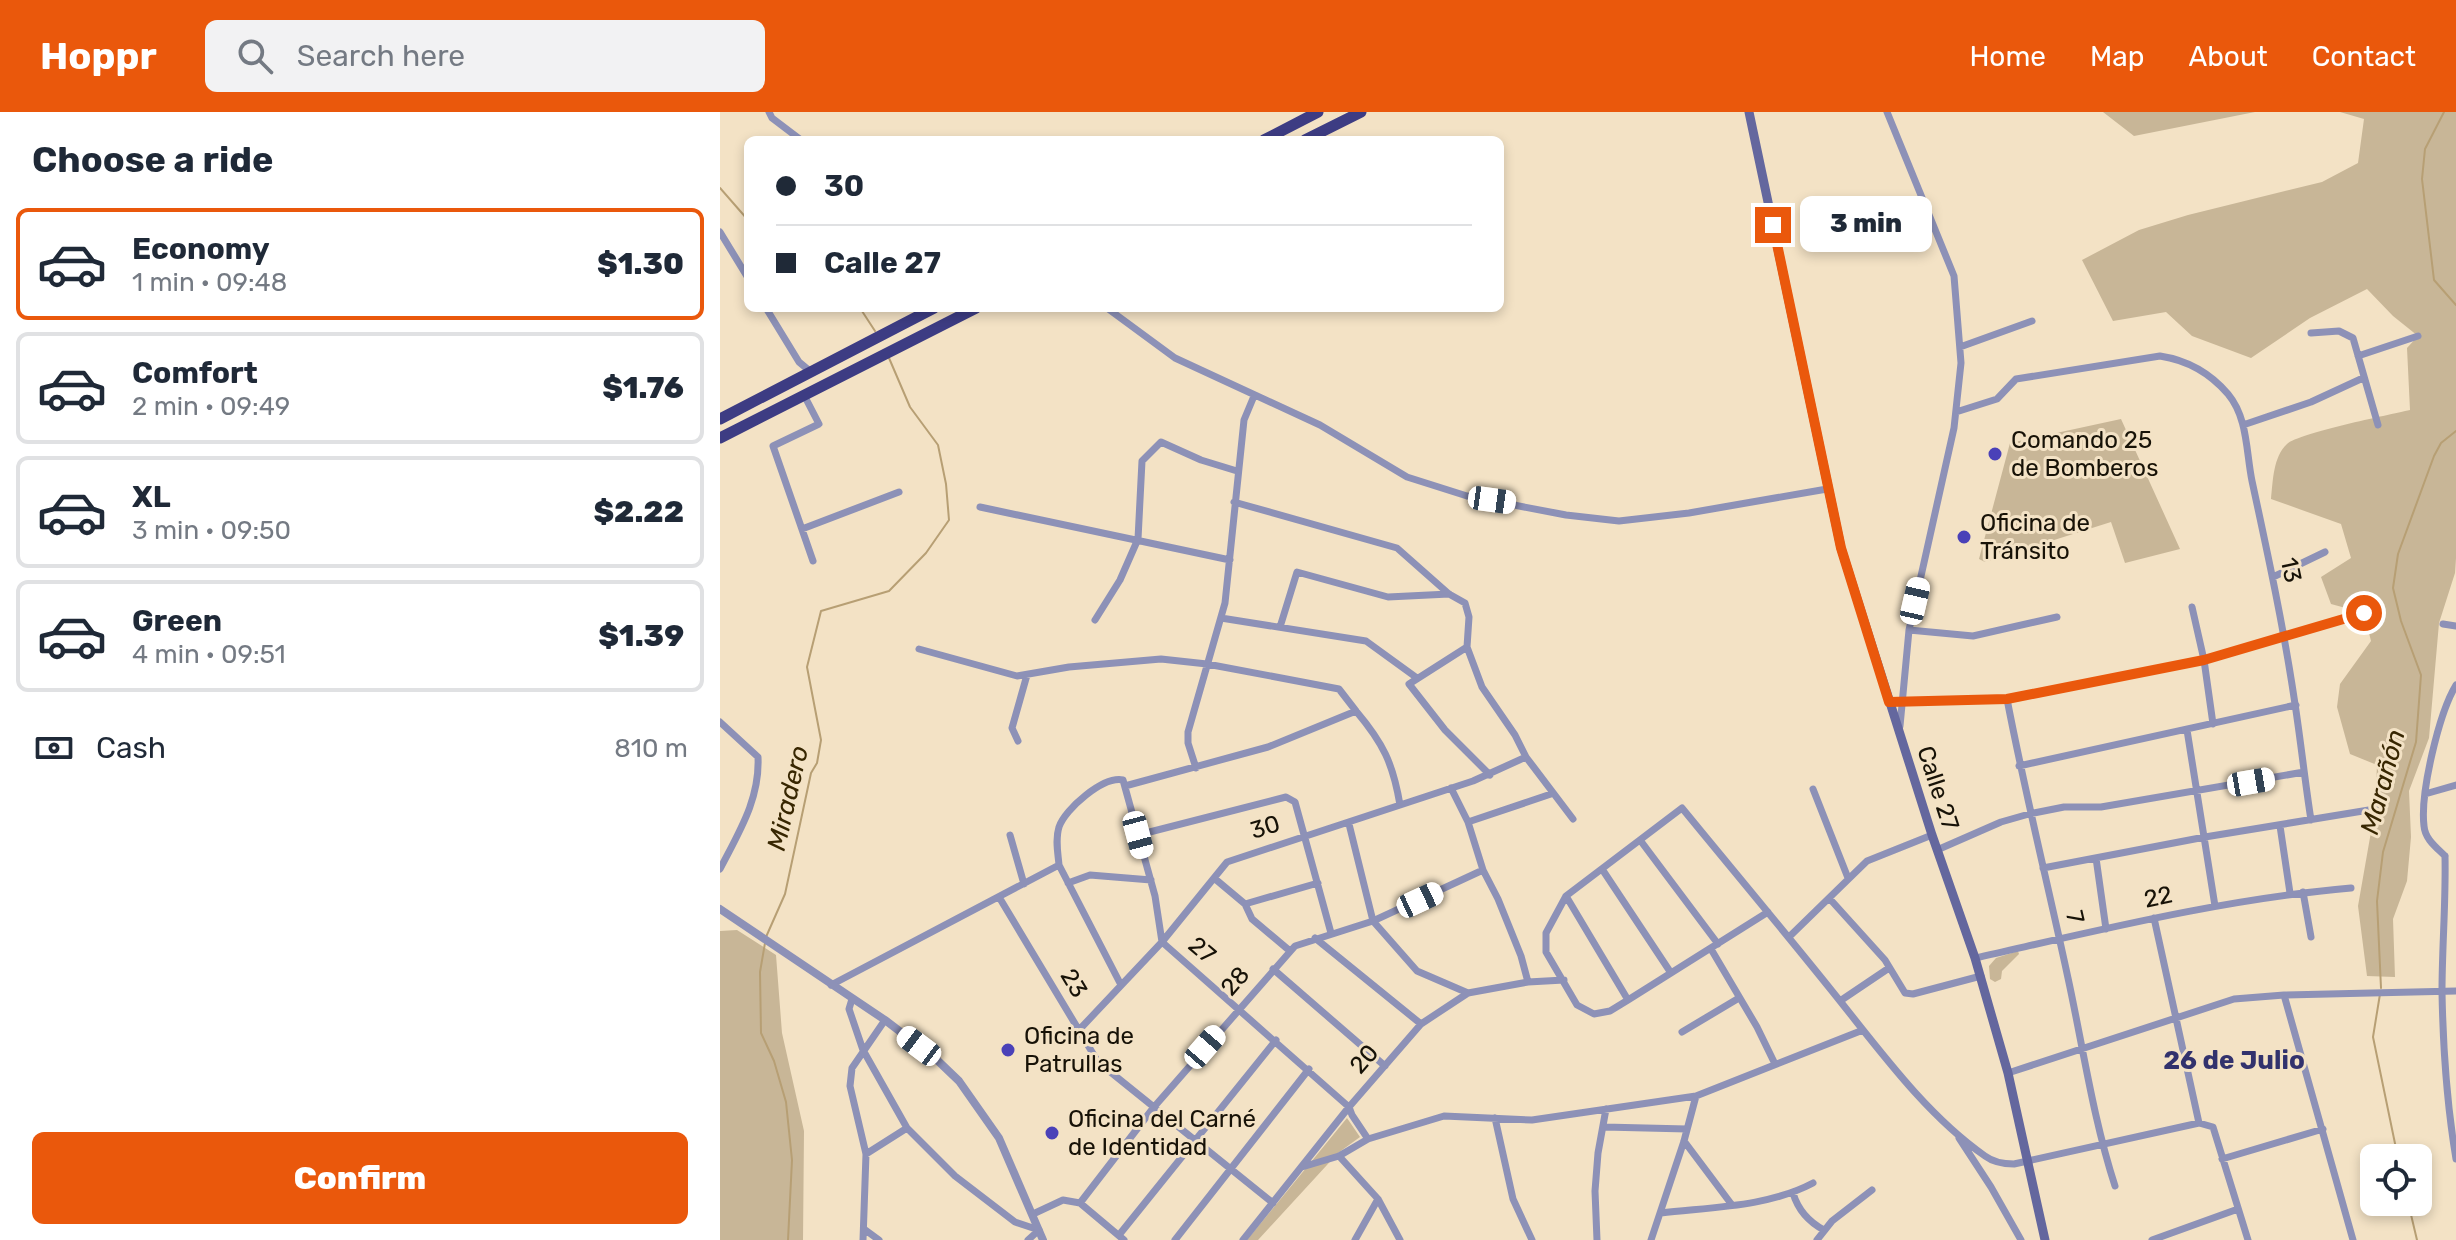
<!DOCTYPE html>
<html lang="en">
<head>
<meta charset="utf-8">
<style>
  body { margin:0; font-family:Rubik,sans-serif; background:#f2f2f3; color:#1f2937; height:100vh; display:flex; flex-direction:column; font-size:30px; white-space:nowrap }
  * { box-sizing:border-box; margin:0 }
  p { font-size:26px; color:#747a83 }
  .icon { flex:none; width:44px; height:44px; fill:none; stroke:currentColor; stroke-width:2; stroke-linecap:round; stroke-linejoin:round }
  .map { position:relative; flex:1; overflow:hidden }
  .panel { display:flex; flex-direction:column; background:#fff; width:720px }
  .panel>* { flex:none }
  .banner { position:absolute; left:24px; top:24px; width:760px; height:176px; border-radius:12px; box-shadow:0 4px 12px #0003; display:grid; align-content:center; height:176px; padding:0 32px; background:#fff }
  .fabs { position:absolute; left:1640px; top:1032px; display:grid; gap:16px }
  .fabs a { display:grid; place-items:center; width:72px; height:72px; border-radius:12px; background:#fff; box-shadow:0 4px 12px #0003; font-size:40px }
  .end { position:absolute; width:36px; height:36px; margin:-18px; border:10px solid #ea580c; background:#fff; box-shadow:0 0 0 4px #fff }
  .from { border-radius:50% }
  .bubble { position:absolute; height:56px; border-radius:12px; background:#fff; box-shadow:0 4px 12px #0003; font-size:26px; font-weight:800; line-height:56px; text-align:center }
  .car { position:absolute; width:24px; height:48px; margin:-24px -12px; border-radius:10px; box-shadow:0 0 6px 2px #0007; background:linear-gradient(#fff 24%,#345 0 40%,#fff 0 76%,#345 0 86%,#fff 0) }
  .banner b { display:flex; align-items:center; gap:28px; height:76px; font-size:30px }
  .banner b+b { border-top:2px solid #e0e1e3 }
  .banner i { width:20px; height:20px; background:#1f2937 }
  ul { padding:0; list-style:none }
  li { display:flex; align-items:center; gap:24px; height:112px; margin:0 16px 12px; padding:0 16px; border:4px solid #e0e1e3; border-radius:12px }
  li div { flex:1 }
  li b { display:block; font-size:30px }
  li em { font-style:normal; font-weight:800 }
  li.active { border-color:#ea580c }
  li>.icon { width:72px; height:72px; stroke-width:1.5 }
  h2 { padding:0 32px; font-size:36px; line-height:96px }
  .pay { display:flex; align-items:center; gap:20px; height:88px; padding:0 32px; font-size:30px }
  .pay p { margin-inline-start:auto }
  .cta { display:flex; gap:16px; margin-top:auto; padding:16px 32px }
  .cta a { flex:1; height:92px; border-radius:12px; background:#ea580c; color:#fff; font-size:32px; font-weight:800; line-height:92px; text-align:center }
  header { display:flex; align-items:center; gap:48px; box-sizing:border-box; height:112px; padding:0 40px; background:#ea580c; color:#fff }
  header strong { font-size:38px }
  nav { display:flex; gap:44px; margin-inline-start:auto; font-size:28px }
  .search { width:560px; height:72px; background:#f2f2f3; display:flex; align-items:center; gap:20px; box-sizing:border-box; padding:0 28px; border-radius:12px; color:#747a83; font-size:30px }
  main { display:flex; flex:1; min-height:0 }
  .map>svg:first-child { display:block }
</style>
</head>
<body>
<header>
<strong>Hoppr</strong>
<div class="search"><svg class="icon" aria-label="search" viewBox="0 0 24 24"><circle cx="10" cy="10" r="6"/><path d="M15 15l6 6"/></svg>Search here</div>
<nav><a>Home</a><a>Map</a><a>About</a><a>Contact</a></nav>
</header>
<main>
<section class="panel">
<h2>Choose a ride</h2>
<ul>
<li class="active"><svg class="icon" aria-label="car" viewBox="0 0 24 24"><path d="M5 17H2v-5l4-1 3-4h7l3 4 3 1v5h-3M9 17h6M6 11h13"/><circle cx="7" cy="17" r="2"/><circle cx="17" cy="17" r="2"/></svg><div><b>Economy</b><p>1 min · 09:48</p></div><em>$1.30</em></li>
<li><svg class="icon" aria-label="car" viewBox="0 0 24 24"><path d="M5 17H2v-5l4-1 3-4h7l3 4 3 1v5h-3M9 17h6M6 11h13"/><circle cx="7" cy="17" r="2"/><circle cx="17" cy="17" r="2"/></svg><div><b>Comfort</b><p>2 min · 09:49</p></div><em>$1.76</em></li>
<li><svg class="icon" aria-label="car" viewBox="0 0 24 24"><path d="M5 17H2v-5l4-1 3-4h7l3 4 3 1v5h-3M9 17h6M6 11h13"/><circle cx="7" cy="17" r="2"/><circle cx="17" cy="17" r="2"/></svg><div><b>XL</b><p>3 min · 09:50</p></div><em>$2.22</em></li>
<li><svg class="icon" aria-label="car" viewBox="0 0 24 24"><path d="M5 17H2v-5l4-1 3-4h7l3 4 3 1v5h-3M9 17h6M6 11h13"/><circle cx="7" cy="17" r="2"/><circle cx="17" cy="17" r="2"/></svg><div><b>Green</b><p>4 min · 09:51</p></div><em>$1.39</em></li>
</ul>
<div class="pay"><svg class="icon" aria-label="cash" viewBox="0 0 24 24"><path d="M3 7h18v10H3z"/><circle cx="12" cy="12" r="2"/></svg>Cash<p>810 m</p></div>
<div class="cta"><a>Confirm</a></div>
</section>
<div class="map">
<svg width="1736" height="1128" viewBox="0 0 1736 1128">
  <rect width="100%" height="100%" fill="#f3e2c5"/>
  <path fill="#c8b697" d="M 1383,0 L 1535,0 L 1414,24 Z
    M 1620,0 L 1736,0 L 1736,446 L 1735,461 L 1719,511 L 1709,626 L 1689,679 L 1691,725 L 1687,769 L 1673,807 L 1675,865 L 1647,864 L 1638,794 L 1655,697 L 1657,653 L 1630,642 L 1617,595 L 1620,572 L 1651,529 L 1644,501 L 1611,492 L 1601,465 L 1631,446 L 1621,412 L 1551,387 C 1553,369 1553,345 1567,332 C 1579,321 1668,303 1690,298 L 1687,236 L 1698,224 L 1673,204 L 1647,177 L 1590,206 L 1531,246 L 1472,224 L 1446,200 L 1393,209 L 1362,148 L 1419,118 L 1468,103 L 1602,70 L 1638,51 L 1644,7 Z
    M 1401,307 L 1460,437 L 1405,451 L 1391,410 L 1265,450 L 1259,447 L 1290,331 Z
    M 17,818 L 56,843 L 62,921 L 84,1019 L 83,1128 L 0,1128 L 0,819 Z
    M 1298,839 L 1299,842 L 1282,859 L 1281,867 L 1275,870 L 1270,867 L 1269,854 L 1276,846 Z
    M 627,1006 L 640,1025 L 618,1041 L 538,1128 L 527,1128 Z"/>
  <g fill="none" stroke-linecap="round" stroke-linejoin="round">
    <path stroke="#b79f74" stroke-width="2" d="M 1724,0 L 1705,37 L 1702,67 L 1714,168 L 1736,193
      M 0,76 L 28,108
      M 140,196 L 155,219
      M 46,825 L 65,782 L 91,661 L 97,651 L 101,628 L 87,555 L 101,499 L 169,479 L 206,441 L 229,408 L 226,372 L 218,333 L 190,295 L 169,246
      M 45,831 L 40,860 L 41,921 L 54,949 L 66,990 L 72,1048 L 68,1128
      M 1661,876 L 1657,789 L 1663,740 L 1696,630 L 1701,563 L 1681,509 L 1673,476 L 1678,442 L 1714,344 L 1721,331 L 1736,319
      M 1660,882 L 1653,925 L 1678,1046
      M 1688,1090 L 1697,1128"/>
    <path stroke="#8d91b7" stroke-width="7" d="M 49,0 L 52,6 L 81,28
      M 1167,0 L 1234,164 L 1241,251 L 1234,316 L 1189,518 L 1180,614
      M 0,120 L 28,166
      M 46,196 L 79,250 L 91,260
      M 387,196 L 455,246 L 600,313 L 687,365 L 747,384 L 846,403 L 899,409 L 969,401 L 1107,377
      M 1591,221 L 1619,219 L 1633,226 L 1658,313
      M 1240,235 L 1312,209
      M 1638,244 L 1698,224
      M 84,283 L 99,312 L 53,334 L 93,449
      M 1236,300 L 1277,287 L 1296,267 L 1440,244 C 1466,248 1490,261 1508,282 C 1528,306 1526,340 1532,369 C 1548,443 1564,517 1575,592 C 1581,631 1585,670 1591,708
      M 1523,313 L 1591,290 L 1643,266
      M 514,390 L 677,436 L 729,482 L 745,491 L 749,505 L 747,535 L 762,575 L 795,623 L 806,645 L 853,707
      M 260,395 L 510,448
      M 82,417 L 179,380
      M 1553,465 L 1605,440
      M 1472,495 L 1484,548 L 1493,612
      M 501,506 L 646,529 L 697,566
      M 375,508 L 400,468 L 418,427 L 422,349 L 441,330 L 481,348 L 517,359
      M 1723,512 L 1736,514
      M 560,515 L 577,460 L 668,485 L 729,482
      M 1189,518 L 1253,524 L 1337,505
      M 747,535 L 689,572 L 725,618 L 770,663
      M 199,537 L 297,564 L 349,555 L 441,547 L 487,552 L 619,577 L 636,599
      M 1287,587 C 1305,681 1328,773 1348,866 C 1363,935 1373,1006 1395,1074
      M 1169,590 L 1287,587 L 1484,548 L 1644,501
      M 0,610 L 38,645 C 40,687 19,720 0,757
      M 1467,618 L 1495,794
      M 298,629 L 292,616 L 307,563
      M 1299,654 L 1576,593
      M 476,656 L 468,631 L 468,620 L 505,491 L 524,308 L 534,284
      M 405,674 L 548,635 L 636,599 C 663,631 673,651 680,693
      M 731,676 L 748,710 L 763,758 L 778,787 L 801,844 L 808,870
      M 1093,677 L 1128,766
      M 1705,682 L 1736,673
      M 748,710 L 831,682
      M 629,712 L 653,809 L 697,859 L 748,881
      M 1560,714 L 1570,781
      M 290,723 L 304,772
      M 418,723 L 566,685 L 575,690 L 611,821
      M 920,728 L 998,832
      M 1217,738 L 1281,710 L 1309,702 L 1344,695 L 1381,695 L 1584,660
      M 1725,744 C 1726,790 1722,835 1722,880 C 1723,935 1727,993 1736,1047
      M 1725,744 C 1716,735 1705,727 1704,714 C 1700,681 1719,601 1736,573
      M 1376,746 L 1386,817
      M 1323,756 L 1485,725 L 1655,697
      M 882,757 L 951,861
      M 494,766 L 525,792 L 532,807 L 570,839
      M 348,771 L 370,763 L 431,768
      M 1583,780 L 1591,825
      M 846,784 L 908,888
      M 279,785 L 378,950 L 553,1091
      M 1109,786 L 1165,848 L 1185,881 L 1193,882 L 1261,864
      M 525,792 L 598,771
      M 1048,800 L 908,888 L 890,899 L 874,902 L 857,893 L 826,840 L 826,821 L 846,784 L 962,696 C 1012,757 1063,818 1112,879 C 1158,936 1205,1002 1265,1044 C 1273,1050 1284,1052 1294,1052 L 1479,1011 L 1493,1015 L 1528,1128
      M 1434,806 L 1479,1011
      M 1069,825 L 1147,749 L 1212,723
      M 595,826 L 701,912
      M 991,837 L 1037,915 L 1055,952
      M 1255,846 C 1380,818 1504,787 1631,776
      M 553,857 L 665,954
      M 111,873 L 339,753
      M 401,873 L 339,753 C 338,741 335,728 339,715 C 345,697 383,664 403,668 L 435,784 L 442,830 L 629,995 L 632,1003 L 648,1027
      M 1564,883 L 1633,1128
      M 132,887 L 129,897 L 143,938 L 187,1016 L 235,1064 L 295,1110 L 319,1118 L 308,1128
      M 1120,889 L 1169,856
      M 359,918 L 442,830 L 507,750 L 753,669 L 806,645
      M 962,920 L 1019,886
      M 1288,961 L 1514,887 L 1564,883 L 1736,879
      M 775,1006 L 793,1087 L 812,1128
      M 884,1015 L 967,1017
      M 1239,1026 L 1271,1075 L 1301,1128
      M 964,1029 L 1012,1093
      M 146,1042 L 187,1016
      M 619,1044 L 658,1087 L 680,1128
      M 1502,1047 L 1603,1017
      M 582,1055 L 619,1044 L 648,1027 L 724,1004 L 812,1008 L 976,984 L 1143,918
      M 1073,1081 C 1078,1098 1089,1110 1104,1118
      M 360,1091 L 434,995 L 575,834 L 653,809 L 763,758
      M 941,1101 C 991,1095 1048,1095 1093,1071
      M 313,1102 L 343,1088 L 360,1091 L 404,1128
      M 144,1117 L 159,1128
      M 399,1123 L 556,928
      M 143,1128 L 146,1042 L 130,974 L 132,956 L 165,908
      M 455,1128 L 589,957
      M 523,1128 L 629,995 L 701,912 L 748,881 L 808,870 L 844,868
      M 635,1128 L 658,1087
      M 877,1128 L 875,1079 L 878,1041 L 886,997
      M 931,1128 L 964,1029 L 976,984
      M 1097,1128 L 1112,1109 L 1152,1078
      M 1432,1128 L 1518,1097"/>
    <path stroke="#8d91b7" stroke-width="8" d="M 0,797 L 165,908 L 216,947 L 239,969 L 279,1026 L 323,1128"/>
    <path stroke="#64679e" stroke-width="9" d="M 1029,0 L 1121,436 L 1212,723 L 1255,846 L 1288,961 L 1325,1128"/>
    <path stroke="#3d3c83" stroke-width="11" d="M 544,28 L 598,0
      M 585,28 L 641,0
      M 0,307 L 214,196
      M 0,326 L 256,196"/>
  </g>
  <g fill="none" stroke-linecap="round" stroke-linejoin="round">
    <path stroke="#ea580c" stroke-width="10" d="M 1053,113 L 1121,436 L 1169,590 L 1287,587 L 1484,548 L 1644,501"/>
  </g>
  <g fill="#4a41b8" stroke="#f3e2c5" stroke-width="3">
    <circle cx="1275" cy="342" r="8"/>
    <circle cx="1244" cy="425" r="8"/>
    <circle cx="288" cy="938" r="8"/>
    <circle cx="332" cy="1021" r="8"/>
  </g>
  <g text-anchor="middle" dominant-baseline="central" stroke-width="6" stroke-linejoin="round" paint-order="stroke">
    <g font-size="24" fill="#171207" stroke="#f3e2c5" text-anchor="start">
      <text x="1291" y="328">Comando 25<tspan x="1291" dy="28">de Bomberos</tspan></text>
      <text x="1260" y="411">Oficina de<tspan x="1260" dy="28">Tránsito</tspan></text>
      <text x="304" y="924">Oficina de<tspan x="304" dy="28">Patrullas</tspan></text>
      <text x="348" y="1007">Oficina del Carné<tspan x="348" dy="28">de Identidad</tspan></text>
    </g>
    <g font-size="24" fill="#171207" stroke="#f3e2c5">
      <text transform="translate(1571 458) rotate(78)">13</text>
      <text transform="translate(1218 676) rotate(72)">Calle 27</text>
      <text transform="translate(545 715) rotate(-17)">30</text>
      <text transform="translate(1438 785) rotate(-12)">22</text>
      <text transform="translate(1355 805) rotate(77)">7</text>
      <text transform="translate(482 838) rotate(41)">27</text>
      <text transform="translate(515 869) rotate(-49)">28</text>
      <text transform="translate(354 871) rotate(59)">23</text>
      <text transform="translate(644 947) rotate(-49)">20</text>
    </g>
    <g font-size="26" font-style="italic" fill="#372601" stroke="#f3e2c5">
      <text transform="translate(1663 670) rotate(-75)">Marañón</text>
      <text transform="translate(68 686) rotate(-77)">Miradero</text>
    </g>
    <g font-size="26" font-weight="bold" fill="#32326d" stroke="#f3e2c5">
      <text x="1514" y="948">26 de Julio</text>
    </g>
  </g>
</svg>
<div class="fabs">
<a><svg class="icon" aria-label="locate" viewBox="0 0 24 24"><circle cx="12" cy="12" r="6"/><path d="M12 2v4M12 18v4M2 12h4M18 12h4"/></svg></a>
</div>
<i class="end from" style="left:1644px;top:501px"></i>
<i class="end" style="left:1053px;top:113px"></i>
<div class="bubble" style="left:1080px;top:84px;width:132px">3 min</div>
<i class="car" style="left:772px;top:388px;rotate:98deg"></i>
<i class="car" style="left:1195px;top:489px;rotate:13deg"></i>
<i class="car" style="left:1531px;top:670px;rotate:80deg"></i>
<i class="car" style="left:418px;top:723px;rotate:165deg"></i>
<i class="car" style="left:700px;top:788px;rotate:65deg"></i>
<i class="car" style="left:199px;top:934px;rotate:307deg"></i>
<i class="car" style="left:485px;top:935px;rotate:41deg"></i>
<div class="banner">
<b><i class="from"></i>30</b>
<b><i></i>Calle 27</b>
</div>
</div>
</main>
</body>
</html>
